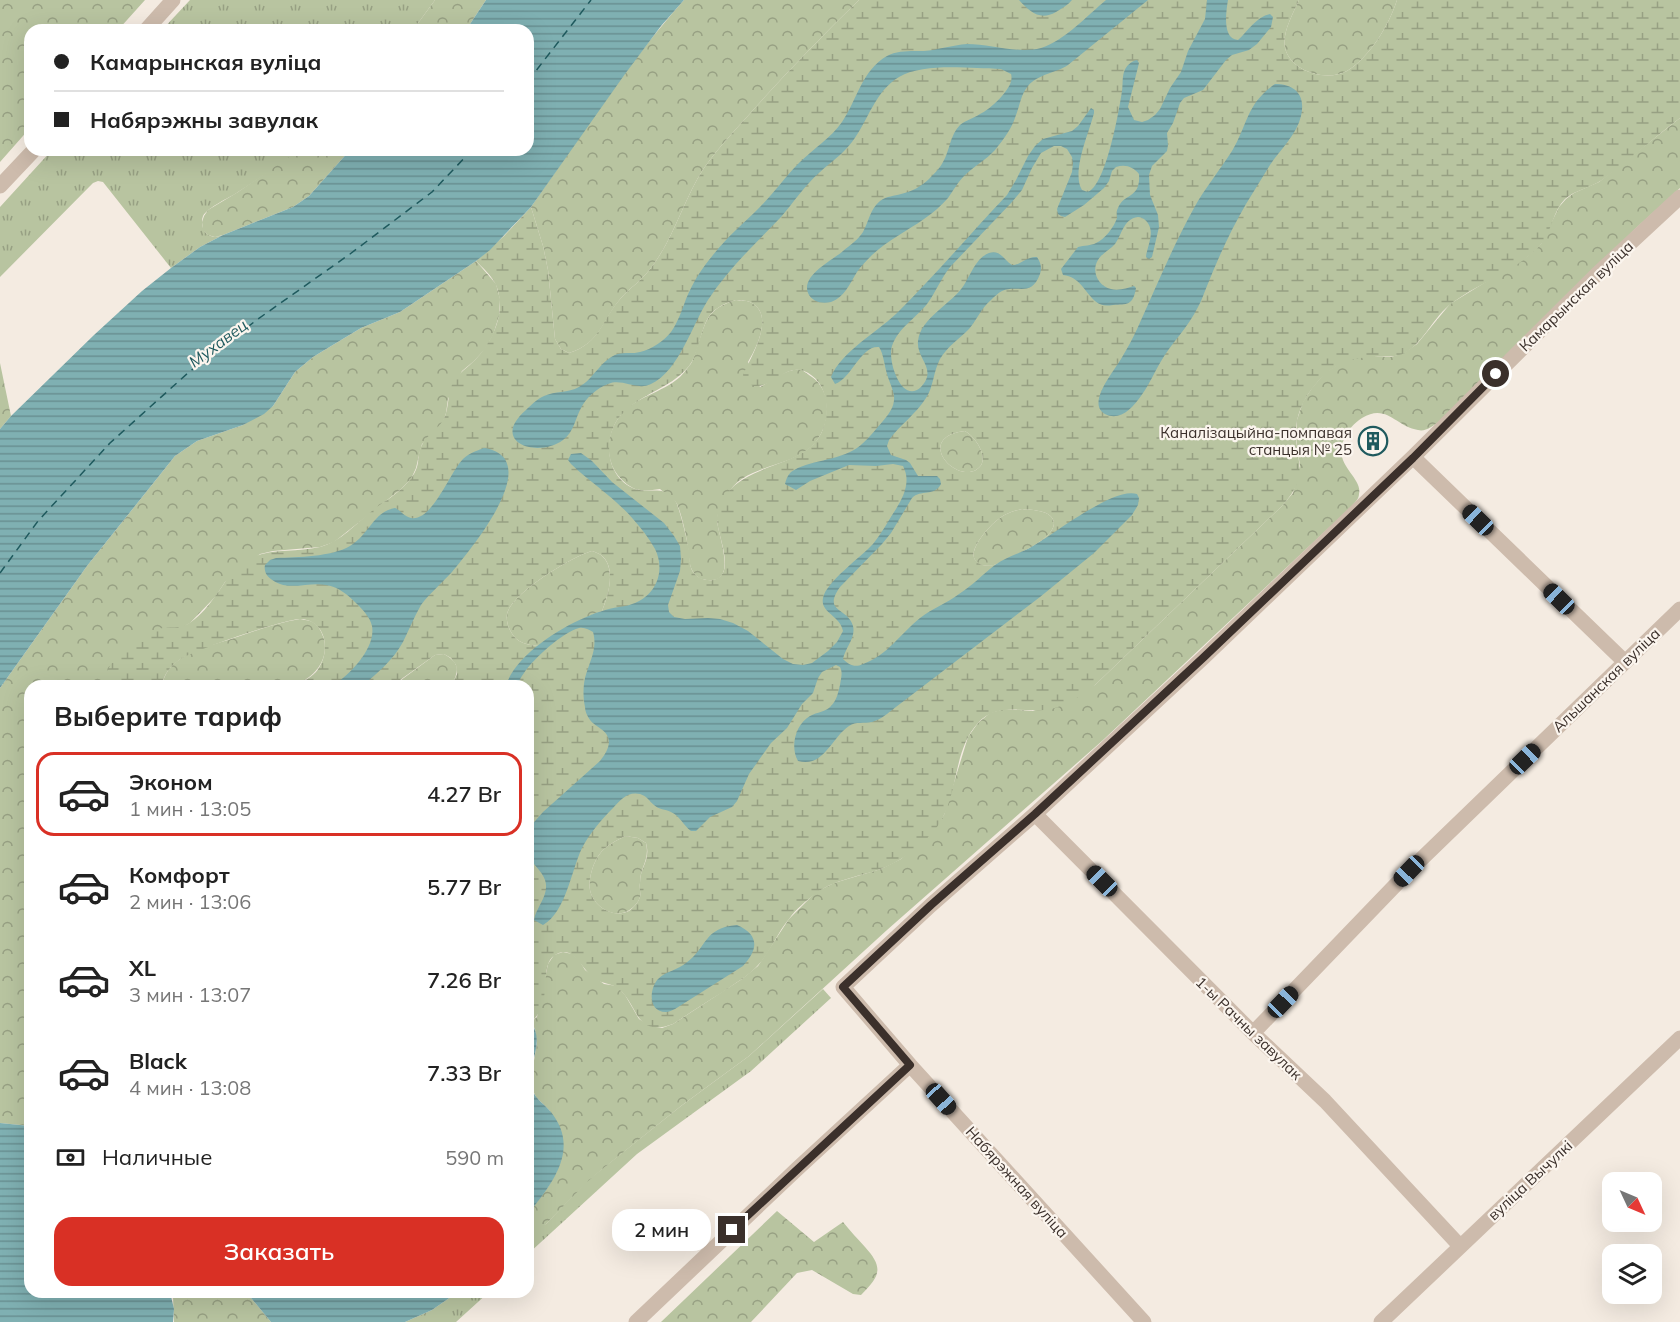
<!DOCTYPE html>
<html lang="ru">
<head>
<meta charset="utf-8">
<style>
  body { margin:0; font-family:Mulish,sans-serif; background:#f6f6f6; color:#222; height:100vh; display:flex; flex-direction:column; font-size:22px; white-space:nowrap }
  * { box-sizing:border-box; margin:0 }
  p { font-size:20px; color:#767676 }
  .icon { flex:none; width:33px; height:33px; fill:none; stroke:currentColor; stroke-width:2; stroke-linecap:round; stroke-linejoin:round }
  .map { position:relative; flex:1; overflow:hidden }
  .panel { position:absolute; left:24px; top:680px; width:510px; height:618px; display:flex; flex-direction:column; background:#fff; border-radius:18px; box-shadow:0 6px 24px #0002 }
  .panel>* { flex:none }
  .guide { position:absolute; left:24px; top:24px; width:510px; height:132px; border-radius:18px; box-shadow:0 6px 24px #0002; display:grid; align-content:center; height:132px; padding:0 30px; background:#fff }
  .needle { width:39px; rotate:134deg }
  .controls { position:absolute; left:1602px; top:1172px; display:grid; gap:12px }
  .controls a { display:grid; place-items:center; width:60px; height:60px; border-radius:12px; background:#fff; box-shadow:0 6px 24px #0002; font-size:30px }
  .end { position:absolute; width:27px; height:27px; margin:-14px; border:8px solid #3b302b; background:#fff; box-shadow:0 0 0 3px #fff }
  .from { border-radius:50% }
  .bubble { position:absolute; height:42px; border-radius:18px; background:#fff; box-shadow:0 6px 24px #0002; font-size:20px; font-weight:600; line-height:42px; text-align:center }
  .car { position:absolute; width:18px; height:36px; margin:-18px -9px; border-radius:8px; box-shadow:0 0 4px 2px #0007; background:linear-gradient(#222 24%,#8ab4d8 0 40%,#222 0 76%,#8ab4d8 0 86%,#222 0) }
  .guide b { display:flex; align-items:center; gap:21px; height:57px; font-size:22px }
  .guide b+b { border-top:2px solid #e0e0e0 }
  .guide i { width:15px; height:15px; background:#222 }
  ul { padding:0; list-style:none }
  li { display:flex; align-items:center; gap:18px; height:84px; margin:0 12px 9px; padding:0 18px; border:3px solid transparent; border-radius:18px }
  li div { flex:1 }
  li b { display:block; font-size:22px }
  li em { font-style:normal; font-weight:600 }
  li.active { border-color:#d93025 }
  li>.icon { width:54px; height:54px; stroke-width:1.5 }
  h2 { padding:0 30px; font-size:27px; line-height:72px }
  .pay { display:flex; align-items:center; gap:15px; height:66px; padding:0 30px; font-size:22px }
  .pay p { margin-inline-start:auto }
  .cta { display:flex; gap:12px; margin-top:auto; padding:12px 30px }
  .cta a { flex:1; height:69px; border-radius:18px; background:#d93025; color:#fff; font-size:24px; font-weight:600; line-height:69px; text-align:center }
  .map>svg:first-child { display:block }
</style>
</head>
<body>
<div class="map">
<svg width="1680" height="1322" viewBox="0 0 1680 1322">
  <defs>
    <pattern id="grass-tufts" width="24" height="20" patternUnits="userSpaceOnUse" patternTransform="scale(1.5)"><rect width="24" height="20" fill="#b8c4a0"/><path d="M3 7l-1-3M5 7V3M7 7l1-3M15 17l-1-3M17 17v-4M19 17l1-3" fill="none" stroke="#97a083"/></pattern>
    <pattern id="forest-crowns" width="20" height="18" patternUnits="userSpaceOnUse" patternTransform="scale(1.5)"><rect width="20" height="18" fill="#b8c4a0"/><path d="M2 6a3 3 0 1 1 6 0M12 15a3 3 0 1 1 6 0" fill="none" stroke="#97a083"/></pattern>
    <pattern id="wetland-marsh" width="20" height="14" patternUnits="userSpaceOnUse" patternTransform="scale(1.5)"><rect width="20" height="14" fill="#b8c4a0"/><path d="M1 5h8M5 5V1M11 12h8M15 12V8" fill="none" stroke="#97a083"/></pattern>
    <pattern id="water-rules" width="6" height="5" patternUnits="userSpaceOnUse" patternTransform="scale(1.5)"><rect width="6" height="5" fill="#7fb0b2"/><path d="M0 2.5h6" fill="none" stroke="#699091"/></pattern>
  </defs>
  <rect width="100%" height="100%" fill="#f4ebe1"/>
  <path fill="url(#grass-tufts)" d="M 190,0 L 435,0 L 413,30 L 162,30 Z
    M 52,150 L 299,150 C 280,165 258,179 238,192 C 229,198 208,207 203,216 C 201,221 202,229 206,233 C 211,238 217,237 223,235 L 200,247 L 171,268 L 103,182 L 98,181 L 93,183 L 0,277 L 0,207 Z
    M 823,989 L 831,998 L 751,1071 L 637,1154 L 528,1254 L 528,1230 L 546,1224 L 587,1181 L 681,1106 L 749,1056 Z
    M 458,1292 L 489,1292 L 456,1322 L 405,1322 L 432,1310 Z"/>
  <path fill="url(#forest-crowns)" d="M 0,0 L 145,0 L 118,30 L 30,30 L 30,128 L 0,162 Z
    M 435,0 L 486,0 L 466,30 L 413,30 Z
    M 684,0 L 859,0 C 823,35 788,71 754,109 C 737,128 719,147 704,168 C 683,200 674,239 650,269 C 642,280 630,288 621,298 C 602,320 601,343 569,353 L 561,349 L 555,339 L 548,270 L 543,246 L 531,207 C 580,137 627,64 684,0 Z
    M 1299,0 L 1397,0 C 1389,25 1370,57 1347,71 C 1327,82 1291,72 1285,48 C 1282,32 1293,14 1299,0 Z
    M 1680,118 L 1680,188 L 1636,228 L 1439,422 C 1432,426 1426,432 1418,430 C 1396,427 1387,403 1362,418 C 1354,423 1348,430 1344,439 C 1332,465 1363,477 1359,494 C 1359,499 1355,502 1352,506 L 1102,741 L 887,930 L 749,1056 L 681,1106 L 600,1171 L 587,1182 L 546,1224 L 538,1229 L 528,1230 L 528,1214 L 548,1187 L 557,1171 L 550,1111 L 536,1097 L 530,1084 L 537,1043 L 535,1029 L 531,1022 L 537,1017 L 548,964 L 554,955 L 563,952 L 572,954 L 579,960 L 585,970 L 604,984 L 617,986 L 625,995 L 639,1019 L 650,1026 L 662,1028 L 673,1024 L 742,979 L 758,966 L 789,919 L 816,892 L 834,883 L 881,869 L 901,859 L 934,830 L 944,815 L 968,737 L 978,723 L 990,713 L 1004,709 L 1033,711 L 1095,685 L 1281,507 L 1293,493 L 1300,466 L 1296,437 L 1297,420 L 1303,402 L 1312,388 L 1325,373 L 1342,362 L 1358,357 L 1391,357 L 1404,353 L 1417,344 L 1450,304 L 1528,256 L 1541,244 L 1559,207 L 1566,199 L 1574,193 L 1599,182 Z
    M 299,150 L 350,150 L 309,196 L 293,207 L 223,235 L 215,237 L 208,235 L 203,230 L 202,222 L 204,216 L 208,210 L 238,192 Z
    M 476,261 L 496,284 L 500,299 L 499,316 L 493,335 L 485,349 L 474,361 L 462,371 L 448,399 L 446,413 L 442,425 L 422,444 L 419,455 L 416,468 L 411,479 L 401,489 L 334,542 L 320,547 L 273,551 L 260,554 L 225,582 L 215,597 L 190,623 L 181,628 L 171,629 L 103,683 L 104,685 L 30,686 L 30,1126 L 0,1123 L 0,688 L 87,566 L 175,456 L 197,441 L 243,425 L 273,406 L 295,372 L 313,357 L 361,328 L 400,312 Z
    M 736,300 C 740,301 746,300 750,302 C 774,313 757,347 748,362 L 760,387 C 772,381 788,367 802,370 C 803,371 808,374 809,375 C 834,389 831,428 812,446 C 789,468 743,465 727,495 C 723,502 717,513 717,520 C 718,537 741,589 702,579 C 698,578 694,574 692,570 C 689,564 689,555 688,548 C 687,538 681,512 677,504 C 674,498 665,494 660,489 C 651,490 641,492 633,488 C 606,474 602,441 619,417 C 634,397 662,393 680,377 C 683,374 686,370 689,366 C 693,362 694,356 696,350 C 706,323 705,309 736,300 Z
    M 0,363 L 11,416 L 0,429 Z
    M 965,431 C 976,437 992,461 976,470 C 953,482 915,437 965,431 Z
    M 1022,509 C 1032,510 1053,510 1054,523 C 1054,540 1013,556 999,563 C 985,570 967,564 976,546 C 982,534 996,518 1009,513 C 1013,511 1018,510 1022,509 Z
    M 592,551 C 595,552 598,553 601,555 C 617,568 608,596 602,611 C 579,619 559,632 539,646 C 527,645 517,643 511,632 C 508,627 506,620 507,614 C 512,593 571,557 592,551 Z
    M 300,619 C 304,620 310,620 314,623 C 319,626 322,633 324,639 C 329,662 313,679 292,686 L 162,686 C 164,674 170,666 180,659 C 194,649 212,645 228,640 C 252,632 275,623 300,619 Z
    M 444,654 C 460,663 459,670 452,685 L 393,686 L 435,655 Z
    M 625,836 L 638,838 L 646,843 C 650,861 640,866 640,883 C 639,888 641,892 640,897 C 638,903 634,907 628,911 C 613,919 593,906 590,890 C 588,880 593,863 599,855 C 605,846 616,841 625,836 Z
    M 777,1211 L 814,1242 L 843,1222 C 850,1231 858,1239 865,1247 C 884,1268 880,1276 861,1295 L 853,1294 L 812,1270 L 797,1273 L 751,1322 L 661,1322 Z
    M 170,1292 L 246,1292 L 271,1322 L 174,1322 L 173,1297 Z"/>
  <path fill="url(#wetland-marsh)" fill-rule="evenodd" d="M 859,0 L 1299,0 C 1293,14 1282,32 1285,48 C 1291,72 1327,82 1347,71 C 1370,57 1389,25 1397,0 L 1680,0 L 1680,118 C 1653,138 1629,161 1602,180 C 1590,188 1575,190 1565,199 C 1553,211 1552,230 1542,243 C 1521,269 1478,283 1452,303 C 1433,317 1425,341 1405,353 C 1395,358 1384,356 1374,357 C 1349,357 1331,366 1315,385 C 1302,400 1294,420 1296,440 C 1297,453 1302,467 1298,480 C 1295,491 1288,499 1281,507 L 1095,685 C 1082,695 1068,705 1051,709 C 1026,714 998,701 978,723 C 951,752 960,800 934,831 C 919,848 899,863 878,870 C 857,877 833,880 815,894 C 806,901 796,909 789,919 C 777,933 771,951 759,964 C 749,976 735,983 723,992 C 706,1002 690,1013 673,1024 C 635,1038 639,1006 619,989 C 612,983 601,984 594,978 C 582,970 573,943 555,955 C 537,967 555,1002 531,1022 L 528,1018 L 528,686 L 452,685 L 457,674 L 456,665 L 451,658 L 444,654 L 435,655 L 393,685 L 292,685 C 301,683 309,679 316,672 C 331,654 328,621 301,619 C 287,618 191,651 179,660 C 170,667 164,674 162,685 L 104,686 C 104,662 134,634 157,629 C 169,626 180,630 191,622 C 201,615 209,605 216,595 C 225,583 232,569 245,561 C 268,547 295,553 320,547 C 342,541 355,524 372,511 C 381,503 392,498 401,489 C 408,483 414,476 417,467 C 419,460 418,452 422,445 C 428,433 442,428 446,413 C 449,403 448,392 453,382 C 459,373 468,367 475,360 C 493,341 507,311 496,285 C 492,276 483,268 476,261 L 504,236 L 531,207 L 543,246 L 548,270 L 555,339 L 561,349 L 569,353 C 601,343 601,320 621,298 C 630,288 642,280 650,269 C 674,239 683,200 704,168 C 719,147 737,128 754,109 C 788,71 823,35 859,0 ZM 736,300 C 740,301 746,300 750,302 C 778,315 750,358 743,375 L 746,383 C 769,396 782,363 804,371 C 816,376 823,386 825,398 C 828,409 826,419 823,429 C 809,467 753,461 727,493 C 722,500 717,510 717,518 C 716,533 738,575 713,580 C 706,581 697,578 693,572 C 689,566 690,557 689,550 C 687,540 680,510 676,502 C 666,484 650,494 635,489 C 606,478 602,439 620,416 C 623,413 627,410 630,407 C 649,391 673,386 689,366 C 693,361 695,355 697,349 C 706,322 705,309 736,300 ZM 965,431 C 976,437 992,461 976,470 C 953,482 915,437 965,431 ZM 1022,509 C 1032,510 1053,510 1054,523 C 1054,540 1013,556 999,563 C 985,570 967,563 976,546 C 982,534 996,518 1009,513 C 1013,511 1018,510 1022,509 ZM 592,551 C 595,552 598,553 601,555 C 617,567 608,596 602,611 C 579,619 559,632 539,646 C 527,645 517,643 511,632 C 508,627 506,620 507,614 C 512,593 571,557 592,551 ZM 625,836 L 638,838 L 646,843 C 651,861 640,866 640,883 C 639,888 641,892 640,897 C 638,903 634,907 629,911 C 613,919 593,906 590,890 C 588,880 593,863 599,855 C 605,846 616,841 625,836 Z"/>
  <path fill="url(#water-rules)" d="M 486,0 L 684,0 L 661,26 L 625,74 L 531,207 L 490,250 L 476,261 L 400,312 L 361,328 L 313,357 L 295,372 L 273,406 L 264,414 L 243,425 L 197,441 L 175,456 L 87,566 L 0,688 L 0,429 L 11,416 L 94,335 L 142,291 L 171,268 L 200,247 L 223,235 L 293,207 L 309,196 L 350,150 L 528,150 L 528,30 L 466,30 Z
    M 1019,0 L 1072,0 C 1068,5 1062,8 1056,12 C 1040,21 1030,12 1019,0 Z
    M 1106,0 L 1148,0 L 1068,65 C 1056,73 1038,74 1028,86 C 1021,94 1020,105 1016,115 C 1012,128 1004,139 995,150 C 986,160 974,166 964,176 C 958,182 953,191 948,198 C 941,206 933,213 924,219 C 907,231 888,240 872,255 C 867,260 861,266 857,272 C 850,283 845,297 831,302 C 822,304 812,302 808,293 C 801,275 833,260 843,251 C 850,245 858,240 863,232 C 869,221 870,209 880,201 C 887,196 894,196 901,194 C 911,192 922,186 929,179 C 934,174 940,168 943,162 C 950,150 950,135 960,125 C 966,120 974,118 980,114 C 991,109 1016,86 1011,74 L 1001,69 C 971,69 926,62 899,77 C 875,91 868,121 852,142 C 843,154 831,162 820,172 C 805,185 794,202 781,217 C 755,244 729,268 708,300 C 692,325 679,371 651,384 C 636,391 623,378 608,384 C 597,388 586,398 581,408 C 575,419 574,432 563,440 C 537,459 489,442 526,410 C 531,405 537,399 544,396 C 555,391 568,393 579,387 C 594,379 601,359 618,354 C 625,352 633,354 640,352 C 652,349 664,341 671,332 C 678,322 682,310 686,299 C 693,282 702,268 713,255 C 727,237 744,223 760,207 C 774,193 785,177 799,163 C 813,149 831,138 842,122 C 857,100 862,70 887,56 C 898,50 912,51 924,51 C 938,50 952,45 967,44 C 991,44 1017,54 1041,48 C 1064,41 1088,15 1106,0 Z
    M 1207,0 L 1228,0 C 1226,12 1222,39 1238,40 C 1248,31 1256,17 1270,14 L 1273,17 L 1271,27 L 1257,44 L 1249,50 L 1232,55 L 1226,60 L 1203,90 L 1184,98 L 1180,103 L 1173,123 L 1167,133 L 1168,145 L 1167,151 L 1152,166 L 1149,175 L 1150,195 L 1158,215 L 1159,227 L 1152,257 L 1149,259 L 1146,257 C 1147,247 1154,235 1149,225 C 1147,221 1143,217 1138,217 C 1123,219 1122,235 1115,244 C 1110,250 1102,253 1098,260 C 1091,271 1098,286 1111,289 C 1119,291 1127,288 1134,286 L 1136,288 C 1133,306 1127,304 1113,305 C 1106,306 1101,306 1095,301 C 1084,291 1080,277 1063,275 L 1061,269 L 1078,247 C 1084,245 1091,246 1096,243 C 1105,239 1114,227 1117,218 C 1117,215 1116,211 1118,208 C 1124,193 1141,199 1139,174 C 1133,167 1126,164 1116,167 L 1112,171 L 1109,181 L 1104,188 L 1084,205 L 1065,217 L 1061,216 L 1058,214 L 1057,209 L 1072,172 L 1073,163 L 1072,157 L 1067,149 L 1061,146 L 1054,146 L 1041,153 L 1032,168 L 1022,190 L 1012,202 L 951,266 C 941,278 936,292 927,304 C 915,319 898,328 892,346 C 887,361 902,405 921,387 C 938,369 916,359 918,341 C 921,317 952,304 964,285 C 971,274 976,258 989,253 C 1000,249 1004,260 1012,265 C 1021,265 1027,256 1037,257 C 1041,263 1042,268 1040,274 C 1031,298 1018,284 1002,291 C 998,293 994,297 991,300 C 981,308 977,320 969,329 C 959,339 947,347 940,359 C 933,372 934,386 926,398 C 916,414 900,425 889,440 L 887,446 L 891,455 L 906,460 L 910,463 L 918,476 L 937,476 L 940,479 L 941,484 C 934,497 921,489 912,498 L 891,533 L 882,544 L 840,587 C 822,613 848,607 853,626 C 856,638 845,648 843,659 C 849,665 855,668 863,664 C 887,656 901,633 920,618 C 933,608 947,603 959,594 C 972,586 983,574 995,565 C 1005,558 1017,554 1028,549 C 1051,537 1113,486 1137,494 L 1139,498 L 1138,505 L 1132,515 L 1094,553 L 1040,597 L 892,710 C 886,715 879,720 872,722 C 864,724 856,721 849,726 C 831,738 824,768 798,761 C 790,747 795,725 810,716 C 817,712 826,712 831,706 C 837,700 838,693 840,685 C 841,678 843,673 840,667 L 836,665 L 822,672 L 818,678 L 813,693 L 802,704 L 787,728 L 771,743 L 749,774 L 737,801 L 732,807 L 710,817 L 696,831 L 691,831 C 683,825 680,816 671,812 C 665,809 659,810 654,805 C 649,801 647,796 640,794 C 628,791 620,800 613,808 C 601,820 590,833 582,848 C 571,871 566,912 543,925 L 534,920 C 536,907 550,895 545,880 C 542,870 530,863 528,853 C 527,845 528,836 528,829 L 543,812 L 600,761 C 609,750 614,738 601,729 C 597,726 592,723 590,720 C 587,716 585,711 585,707 C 583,698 583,687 585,678 C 589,662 598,649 593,632 C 589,630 585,627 579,628 C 563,632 533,659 524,673 C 521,677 519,681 517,685 L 506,685 C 516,656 556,630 584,618 C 594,613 607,609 619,607 C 623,606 628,606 632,604 C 656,596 666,571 655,549 C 649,538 641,528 633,519 C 615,498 591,483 571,464 L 568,460 L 571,454 L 581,453 L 592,461 L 612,482 L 664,523 L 674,536 L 680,546 L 681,559 L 680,571 L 668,605 L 669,612 L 674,617 L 685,619 L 708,618 L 720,619 L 733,623 L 748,631 L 783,659 L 793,664 L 803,665 L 812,663 L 828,651 L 837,642 L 843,631 C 840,615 820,613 823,598 C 826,582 861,557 873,544 C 882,533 888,521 896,509 C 904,496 911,481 903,466 L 893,464 L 876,466 L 849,465 L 810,481 L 796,490 L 785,484 C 786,480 787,476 791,472 C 808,460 838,461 857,448 C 867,441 875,430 883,421 C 889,414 895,406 894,396 C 893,389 889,381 887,374 C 884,365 884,355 879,347 C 861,345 852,378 835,384 L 831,377 C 841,351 881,330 900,310 C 937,273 971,233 1007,195 L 1016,180 L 1028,156 L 1035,146 L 1043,139 L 1072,131 L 1078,126 L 1091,108 L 1094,110 L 1094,113 C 1089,133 1071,172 1082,190 C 1086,191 1087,193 1091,190 C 1107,178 1119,111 1122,91 C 1123,85 1122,78 1124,72 C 1126,66 1131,61 1137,60 L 1139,63 L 1128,107 L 1134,120 L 1142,122 L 1148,120 L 1155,115 L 1160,109 L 1170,88 L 1181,72 L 1188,51 L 1205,19 Z
    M 1275,84 C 1295,84 1306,95 1301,116 C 1297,134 1280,150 1270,165 C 1262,178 1254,191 1246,204 C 1231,230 1218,258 1207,286 C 1204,293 1202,300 1198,307 C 1188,328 1171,343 1160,363 C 1151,378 1131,427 1105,414 C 1086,404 1114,371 1121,359 C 1127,349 1133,338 1138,327 C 1156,287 1173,246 1194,208 C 1205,188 1220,170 1232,151 C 1248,124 1246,104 1275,84 Z
    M 484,448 C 547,458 471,549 452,572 C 442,583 430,593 421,605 C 414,617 409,630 403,642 C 393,660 378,673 363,685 L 334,685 C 350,674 376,648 372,626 C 370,617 363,610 357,604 C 348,595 339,587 326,585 C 311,582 295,589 280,584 C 271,580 263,575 265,565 L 270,560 L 276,558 C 298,557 331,557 350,546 C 369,535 373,512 395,508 C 400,510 405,517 411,518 C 432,522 450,472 463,459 C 469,453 476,451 484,448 Z
    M 737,925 C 760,935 758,950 743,966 L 675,1009 C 672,1010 669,1012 666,1012 C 648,1012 649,989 658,979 C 666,971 678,970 686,963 C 708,947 703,928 737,925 Z
    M 528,1018 C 548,1042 527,1061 531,1085 C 532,1096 543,1103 550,1111 C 581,1148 553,1183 528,1214 Z
    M 0,1123 L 30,1126 L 30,1292 L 170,1292 L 174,1309 L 173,1322 L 0,1322 Z
    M 246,1292 L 458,1292 L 432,1310 L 405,1322 L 271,1322 Z"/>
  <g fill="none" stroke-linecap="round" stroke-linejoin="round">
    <path stroke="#1f5a5e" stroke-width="1.5" stroke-dasharray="8 6" stroke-linecap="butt" d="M 528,81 L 591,0
      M 0,573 L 38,521 L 110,443 L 189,372 L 258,319 L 350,254 L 432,192 L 472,150"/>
    <path stroke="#cdbbac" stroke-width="15" d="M 146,30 L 173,0
      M 0,186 L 34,150
      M 1413,457 L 1625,662
      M 1035,814 L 1253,1033 L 1325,1101 L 1460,1246
      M 1253,1033 L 1409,871 L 1680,609
      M 636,1322 L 797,1169 L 910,1065
      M 1144,1322 L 910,1065 L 843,987 L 931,905 L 1035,814 L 1204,657 L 1413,457 L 1597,274 L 1680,197
      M 1381,1322 L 1680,1038"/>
  </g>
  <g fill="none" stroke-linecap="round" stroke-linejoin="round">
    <path stroke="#3b302b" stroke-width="8" d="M 732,1230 L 910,1065 L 843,987 L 931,905 L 1035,814 L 1204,657 L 1413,458 L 1496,374"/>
  </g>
  <defs>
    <g id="building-ring" transform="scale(1.5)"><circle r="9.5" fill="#fbf5ee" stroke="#1f5a5e" stroke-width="1.5"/><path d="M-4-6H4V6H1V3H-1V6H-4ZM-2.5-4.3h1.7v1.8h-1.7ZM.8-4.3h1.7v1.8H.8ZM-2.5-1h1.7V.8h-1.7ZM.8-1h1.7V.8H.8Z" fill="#1f5a5e"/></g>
  </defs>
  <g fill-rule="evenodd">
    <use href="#building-ring" x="1373" y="441"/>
  </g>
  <g text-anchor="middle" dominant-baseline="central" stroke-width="4.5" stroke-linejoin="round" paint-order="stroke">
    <g font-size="15" fill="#3b302b" stroke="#fbf5ee">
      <text transform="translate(1576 296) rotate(-44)">Камарынская вуліца</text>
      <text transform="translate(1606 680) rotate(-44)">Альшанская вуліца</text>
      <text transform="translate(1249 1028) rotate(44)">1-ы Рачны завулак</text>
      <text transform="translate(1530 1180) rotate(-43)">вуліца Вычулкі</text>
      <text transform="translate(1017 1182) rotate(48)">Набярэжная вуліца</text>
    </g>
    <g font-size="15" fill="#3b302b" stroke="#fbf5ee" text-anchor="end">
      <text x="1352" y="432">Каналізацыйна-помпавая<tspan x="1352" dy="17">станцыя № 25</tspan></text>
    </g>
    <g font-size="16" font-style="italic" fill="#1f5a5e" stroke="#fbf5ee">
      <text transform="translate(218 343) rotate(-37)">Мухавец</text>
    </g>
  </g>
</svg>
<div class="controls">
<a><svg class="needle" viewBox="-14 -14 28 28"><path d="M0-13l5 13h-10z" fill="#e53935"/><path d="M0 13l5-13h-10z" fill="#767676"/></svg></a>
<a><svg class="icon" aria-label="layers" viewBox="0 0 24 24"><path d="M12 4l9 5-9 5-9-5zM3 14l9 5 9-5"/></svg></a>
</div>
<i class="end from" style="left:1496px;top:374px"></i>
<i class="end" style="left:732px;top:1230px"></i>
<div class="bubble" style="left:612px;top:1209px;width:99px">2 мин</div>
<i class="car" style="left:1478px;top:520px;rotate:314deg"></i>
<i class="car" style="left:1559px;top:599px;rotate:314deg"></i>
<i class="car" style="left:1525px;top:759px;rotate:46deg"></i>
<i class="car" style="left:1409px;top:871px;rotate:224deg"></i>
<i class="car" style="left:1102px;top:881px;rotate:315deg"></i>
<i class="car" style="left:1283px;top:1002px;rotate:44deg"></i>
<i class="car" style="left:941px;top:1099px;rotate:138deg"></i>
<div class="guide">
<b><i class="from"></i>Камарынская вуліца</b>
<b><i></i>Набярэжны завулак</b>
</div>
<section class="panel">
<h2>Выберите тариф</h2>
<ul>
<li class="active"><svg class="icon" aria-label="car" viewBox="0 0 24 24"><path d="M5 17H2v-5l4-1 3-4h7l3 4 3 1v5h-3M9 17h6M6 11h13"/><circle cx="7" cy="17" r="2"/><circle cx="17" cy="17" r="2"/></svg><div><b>Эконом</b><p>1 мин · 13:05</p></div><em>4.27 Br</em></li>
<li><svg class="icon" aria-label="car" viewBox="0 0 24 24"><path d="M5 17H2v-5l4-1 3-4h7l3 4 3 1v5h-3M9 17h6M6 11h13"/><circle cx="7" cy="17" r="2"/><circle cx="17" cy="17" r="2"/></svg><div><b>Комфорт</b><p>2 мин · 13:06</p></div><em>5.77 Br</em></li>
<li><svg class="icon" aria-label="car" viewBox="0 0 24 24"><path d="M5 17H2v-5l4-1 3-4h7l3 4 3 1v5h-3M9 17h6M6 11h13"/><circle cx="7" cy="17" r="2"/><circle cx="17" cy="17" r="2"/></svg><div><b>XL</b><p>3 мин · 13:07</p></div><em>7.26 Br</em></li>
<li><svg class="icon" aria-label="car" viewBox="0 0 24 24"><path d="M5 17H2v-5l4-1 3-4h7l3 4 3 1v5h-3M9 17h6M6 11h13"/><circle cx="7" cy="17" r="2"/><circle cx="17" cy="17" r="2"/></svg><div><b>Black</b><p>4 мин · 13:08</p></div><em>7.33 Br</em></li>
</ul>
<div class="pay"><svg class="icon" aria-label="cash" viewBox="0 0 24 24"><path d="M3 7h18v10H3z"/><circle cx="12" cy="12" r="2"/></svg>Наличные<p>590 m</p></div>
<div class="cta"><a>Заказать</a></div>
</section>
</div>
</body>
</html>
